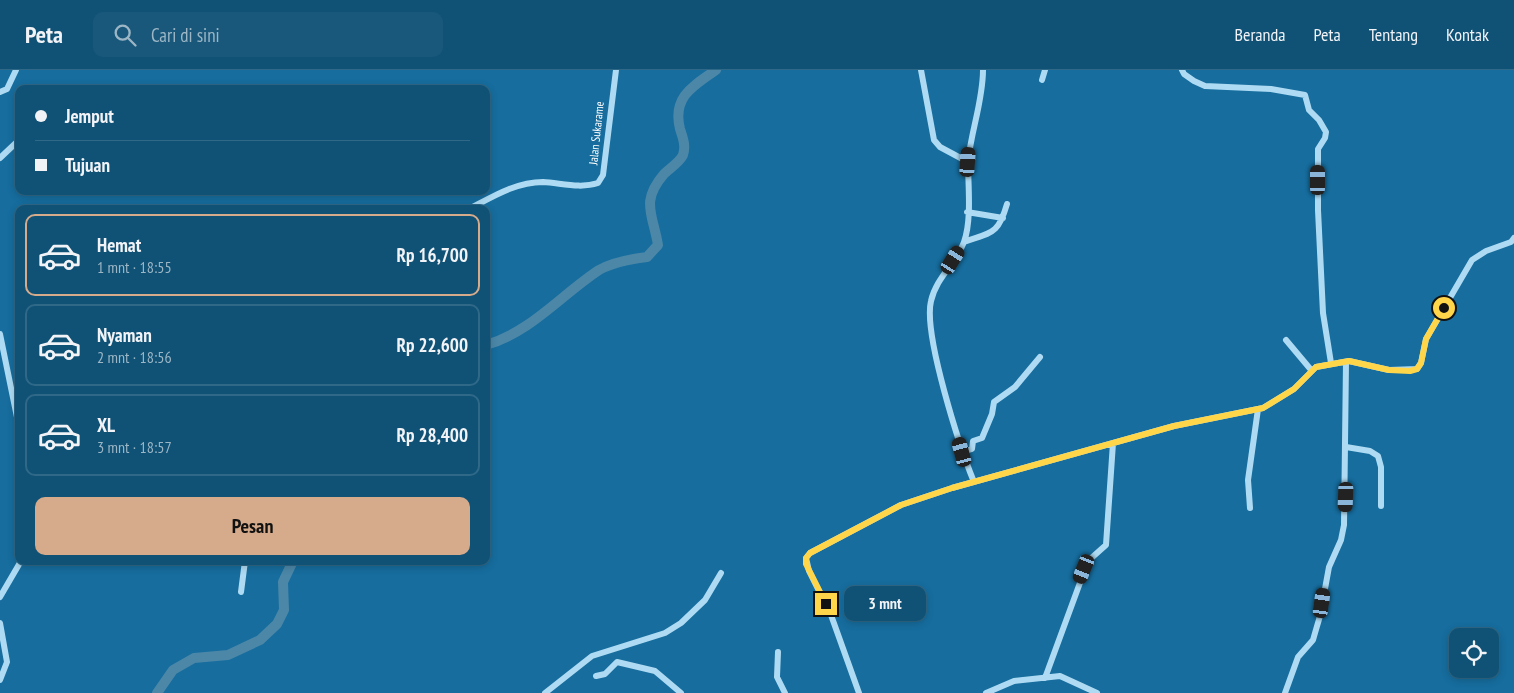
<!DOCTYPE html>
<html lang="id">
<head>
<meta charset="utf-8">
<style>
  body { margin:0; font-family:"PT Sans Narrow",sans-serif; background:#19587b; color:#f1f3f6; height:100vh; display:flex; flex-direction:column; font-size:19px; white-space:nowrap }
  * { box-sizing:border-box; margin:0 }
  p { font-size:16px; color:#9cb6c5 }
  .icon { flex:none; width:28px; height:28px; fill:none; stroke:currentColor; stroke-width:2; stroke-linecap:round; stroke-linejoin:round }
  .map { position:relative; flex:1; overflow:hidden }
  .side { position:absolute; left:15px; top:135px; width:475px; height:360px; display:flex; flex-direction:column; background:#105276; border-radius:10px; box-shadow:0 2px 8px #0003,0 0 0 1px #306988 }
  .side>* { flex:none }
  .guide { position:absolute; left:15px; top:15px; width:475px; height:110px; border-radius:10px; box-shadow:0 2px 8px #0003,0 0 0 1px #306988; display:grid; align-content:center; height:110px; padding:0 20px; background:#105276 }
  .controls { position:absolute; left:1449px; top:558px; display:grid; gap:10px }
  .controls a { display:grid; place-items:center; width:50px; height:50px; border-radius:10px; background:#105276; box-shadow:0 2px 8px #0003,0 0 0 1px #306988; font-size:25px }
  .end { position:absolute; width:22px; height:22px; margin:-11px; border:6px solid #ffd54a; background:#111; box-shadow:0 0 0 2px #111 }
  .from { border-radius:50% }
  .bubble { position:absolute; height:35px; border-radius:10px; background:#105276; box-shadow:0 2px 8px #0003,0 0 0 1px #306988; font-size:16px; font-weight:800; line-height:35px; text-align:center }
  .car { position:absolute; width:15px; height:30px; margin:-15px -8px; border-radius:6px; box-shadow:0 0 4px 1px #0007; background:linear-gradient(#222 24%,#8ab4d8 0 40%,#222 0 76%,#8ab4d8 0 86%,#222 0) }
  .guide b { display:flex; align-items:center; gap:18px; height:48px; font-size:19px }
  .guide b+b { border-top:1px solid #306988 }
  .guide i { width:12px; height:12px; background:#f1f3f6 }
  ul { padding:9px 0 0; list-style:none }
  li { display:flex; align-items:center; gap:15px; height:82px; margin:0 10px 8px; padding:0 10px; border:2px solid #306988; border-radius:10px }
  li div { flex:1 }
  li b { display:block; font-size:19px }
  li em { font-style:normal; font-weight:800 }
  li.active { border-color:#d6ab8b }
  li>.icon { width:45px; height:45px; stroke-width:1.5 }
  .cta { display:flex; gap:10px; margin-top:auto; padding:10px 20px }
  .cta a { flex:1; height:58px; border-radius:10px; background:#d6ab8b; color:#111; font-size:20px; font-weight:800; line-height:58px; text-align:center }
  header { display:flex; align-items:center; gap:30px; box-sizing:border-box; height:70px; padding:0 25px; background:#105276; border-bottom:1px solid #306988 }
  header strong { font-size:24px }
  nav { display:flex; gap:28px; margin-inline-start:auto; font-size:18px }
  .search { width:350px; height:45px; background:#19587b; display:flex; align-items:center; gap:12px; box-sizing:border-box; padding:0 18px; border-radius:10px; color:#9cb6c5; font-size:19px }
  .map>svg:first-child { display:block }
</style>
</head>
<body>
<header>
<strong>Peta</strong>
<div class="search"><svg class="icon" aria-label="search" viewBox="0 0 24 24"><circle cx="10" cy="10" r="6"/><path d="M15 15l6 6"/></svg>Cari di sini</div>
<nav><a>Beranda</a><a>Peta</a><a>Tentang</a><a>Kontak</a></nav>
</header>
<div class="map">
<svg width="1514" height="623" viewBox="0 0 1514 623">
  <rect width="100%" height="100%" fill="#166d9e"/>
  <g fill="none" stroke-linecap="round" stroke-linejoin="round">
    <path stroke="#4c87a8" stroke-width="10" d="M 486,275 C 531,262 561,225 599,200 C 613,192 631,189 647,187 L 658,175 C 653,144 640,132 664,104 C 669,99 680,92 683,85 C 686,76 683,68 680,59 C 672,27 693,16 716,0
      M 157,623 L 173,600 L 194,588 L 228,585 L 260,570 L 277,554 L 284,540 L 283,512 L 293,491"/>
    <path stroke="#aedbf3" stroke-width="6" d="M 921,0 L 934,70 L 940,77 L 968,92 C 968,115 972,150 964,172 C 956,193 936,208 931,231 C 923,264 960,378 974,412
      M 1182,0 L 1184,4 L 1194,11 L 1205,16 L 1271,19 L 1305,25 L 1309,40 L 1319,50 L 1326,62 L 1325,68 L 1318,79 L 1318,140 L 1323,243 L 1331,293
      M 1042,10 L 1045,0
      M 0,22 L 7,19 L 16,0
      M 0,88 L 19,70
      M 968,92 C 971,61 983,31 983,0
      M 469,139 C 492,127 516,112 543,112 C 561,113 580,119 598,113 L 603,105 L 616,0
      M 967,142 L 1003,148
      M 964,172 C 992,162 998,165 1007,134
      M 0,264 L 19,357
      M 1286,270 L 1312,301
      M 1346,377 L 1370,381 L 1378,386 L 1381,397 L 1381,436
      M 962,382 L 972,379 L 973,371 L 982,368 L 992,344 L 994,332 L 1015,317 L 1040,287
      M 1250,438 L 1248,410 L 1258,339
      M 241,522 L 245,491
      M 0,527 L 21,491
      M 0,553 L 7,592 L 0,610
      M 778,582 L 777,607 L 785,623
      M 596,606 L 605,604 L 617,592 L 655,601 L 681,623
      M 1045,608 L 1088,491 L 1106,475 L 1113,373
      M 545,623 L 592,586 L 665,563 L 681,553 L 705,530 L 721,503
      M 859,623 L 831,545 L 809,501 L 806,488 L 810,483 L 901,435 L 952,418 L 1174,356 L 1263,338 L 1294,319 L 1316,297 L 1349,291 L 1389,300 L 1417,299 L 1421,293 L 1426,269 L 1472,190 L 1486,181 L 1511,172 L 1514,168
      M 986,623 L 1014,611 L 1060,606 L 1097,623
      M 1285,623 L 1298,587 L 1313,570 L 1315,563 L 1320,546 L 1329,497 L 1341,470 L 1344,455 L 1346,292"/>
  </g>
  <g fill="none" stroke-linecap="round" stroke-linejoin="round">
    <path stroke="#ffd54a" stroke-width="6" d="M 826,534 L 806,494 L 806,488 L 810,483 L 901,435 L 952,418 L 1174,356 L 1263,338 L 1294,319 L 1316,297 L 1349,291 L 1389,300 L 1410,301 L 1417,299 L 1421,293 L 1426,269 L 1444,238"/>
  </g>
  <g text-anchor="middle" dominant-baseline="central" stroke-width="5" stroke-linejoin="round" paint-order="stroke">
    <g font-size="12" fill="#fff" stroke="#166d9e">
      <text transform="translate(596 63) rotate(-84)">Jalan Sukarame</text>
    </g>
  </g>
</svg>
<div class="controls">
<a><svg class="icon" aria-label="locate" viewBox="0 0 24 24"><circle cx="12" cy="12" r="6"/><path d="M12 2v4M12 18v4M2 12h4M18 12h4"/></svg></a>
</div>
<i class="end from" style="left:1444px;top:238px"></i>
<i class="end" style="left:826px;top:534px"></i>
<div class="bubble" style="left:844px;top:516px;width:82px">3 mnt</div>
<i class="car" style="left:968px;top:92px;rotate:4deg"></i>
<i class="car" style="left:1318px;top:110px;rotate:0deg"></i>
<i class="car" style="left:953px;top:190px;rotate:32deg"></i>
<i class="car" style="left:962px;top:382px;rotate:345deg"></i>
<i class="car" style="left:1346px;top:427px;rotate:182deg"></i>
<i class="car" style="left:1084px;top:499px;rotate:202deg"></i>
<i class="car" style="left:1322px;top:533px;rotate:8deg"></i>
<div class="guide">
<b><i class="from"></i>Jemput</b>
<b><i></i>Tujuan</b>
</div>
<section class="side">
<ul>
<li class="active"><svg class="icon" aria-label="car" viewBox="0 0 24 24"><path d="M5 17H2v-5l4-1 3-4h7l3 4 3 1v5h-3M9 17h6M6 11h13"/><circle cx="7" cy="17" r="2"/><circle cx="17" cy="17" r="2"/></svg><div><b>Hemat</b><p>1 mnt · 18:55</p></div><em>Rp 16,700</em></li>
<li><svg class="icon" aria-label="car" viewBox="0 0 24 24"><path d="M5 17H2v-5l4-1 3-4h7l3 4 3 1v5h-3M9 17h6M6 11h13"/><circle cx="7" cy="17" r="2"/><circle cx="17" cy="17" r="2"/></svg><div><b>Nyaman</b><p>2 mnt · 18:56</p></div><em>Rp 22,600</em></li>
<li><svg class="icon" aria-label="car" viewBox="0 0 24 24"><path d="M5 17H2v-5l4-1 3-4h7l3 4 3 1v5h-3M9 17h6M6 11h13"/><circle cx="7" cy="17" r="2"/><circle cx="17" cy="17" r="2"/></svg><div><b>XL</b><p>3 mnt · 18:57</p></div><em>Rp 28,400</em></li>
</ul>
<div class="cta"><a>Pesan</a></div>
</section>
</div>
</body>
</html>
